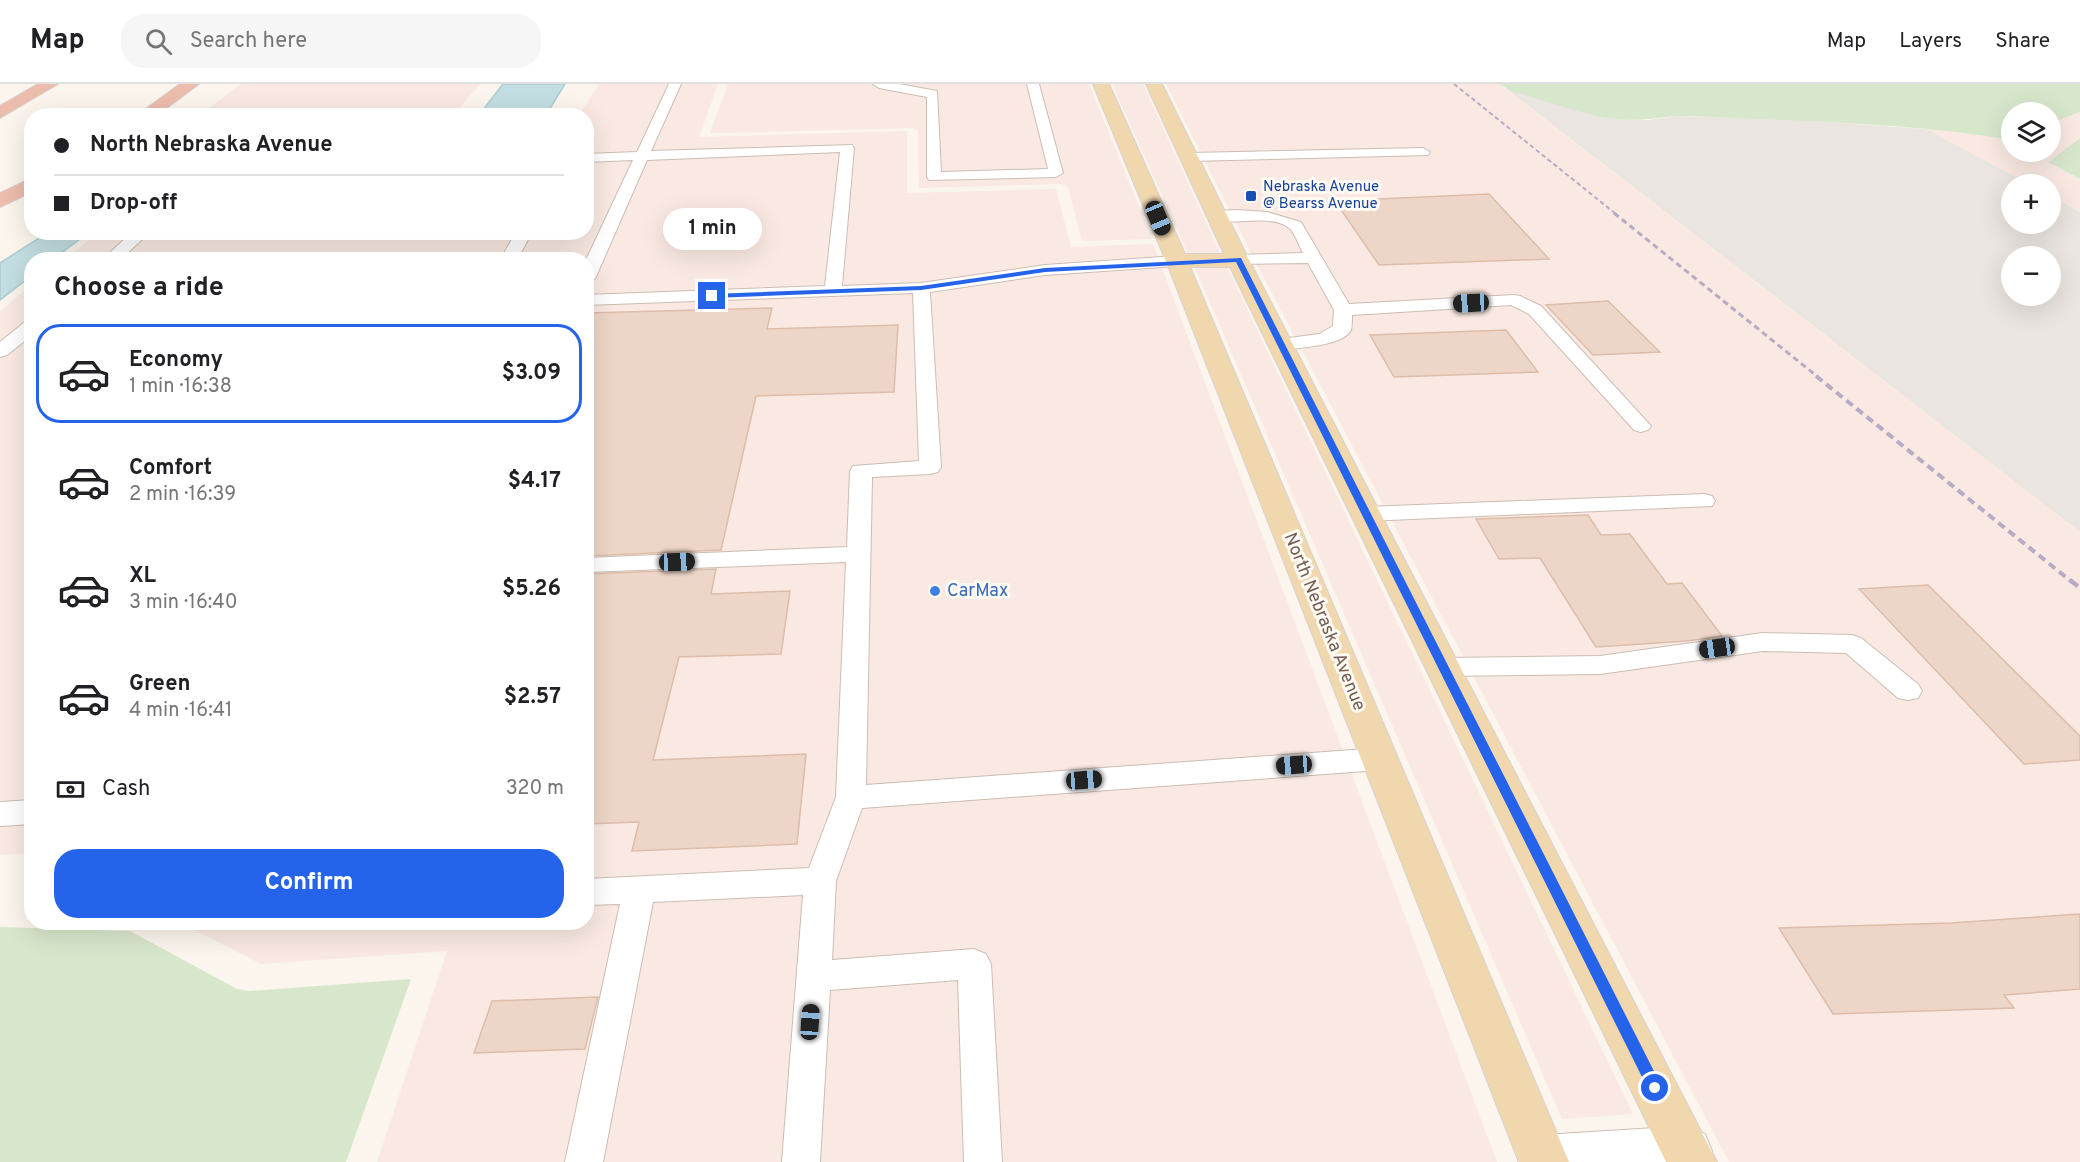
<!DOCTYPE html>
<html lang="en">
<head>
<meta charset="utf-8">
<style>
  body { margin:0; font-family:Overpass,sans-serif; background:#f6f6f6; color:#202124; height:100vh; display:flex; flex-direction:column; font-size:22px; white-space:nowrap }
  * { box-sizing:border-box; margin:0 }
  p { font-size:20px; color:#757577 }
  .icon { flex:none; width:33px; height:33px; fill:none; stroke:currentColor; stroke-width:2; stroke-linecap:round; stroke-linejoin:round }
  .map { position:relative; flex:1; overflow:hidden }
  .side { position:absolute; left:24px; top:168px; width:570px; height:678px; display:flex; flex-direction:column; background:#fff; border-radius:24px; box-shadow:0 6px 24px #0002 }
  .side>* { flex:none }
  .banner { position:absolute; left:24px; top:24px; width:570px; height:132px; border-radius:24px; box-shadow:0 6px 24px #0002; display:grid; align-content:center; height:132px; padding:0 30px; background:#fff }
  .controls { position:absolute; left:2001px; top:18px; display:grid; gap:12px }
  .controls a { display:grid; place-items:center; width:60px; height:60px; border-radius:50%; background:#fff; box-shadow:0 6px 24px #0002; font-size:30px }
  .end { position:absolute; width:27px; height:27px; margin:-14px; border:8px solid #2563eb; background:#fff; box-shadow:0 0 0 3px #fff }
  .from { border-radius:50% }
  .bubble { position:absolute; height:42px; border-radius:21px; background:#fff; box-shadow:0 6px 24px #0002; font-size:20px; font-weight:700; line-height:42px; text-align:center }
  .car { position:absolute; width:18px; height:36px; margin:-18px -9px; border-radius:8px; box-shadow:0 0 4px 2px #0007; background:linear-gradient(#222 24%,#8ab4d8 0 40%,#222 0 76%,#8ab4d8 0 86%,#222 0) }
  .banner b { display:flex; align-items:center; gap:21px; height:57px; font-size:22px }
  .banner b+b { border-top:2px solid #e0e0e0 }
  .banner i { width:15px; height:15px; background:#202124 }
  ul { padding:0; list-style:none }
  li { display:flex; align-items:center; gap:18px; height:99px; margin:0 12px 9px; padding:0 18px; border:3px solid transparent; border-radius:24px }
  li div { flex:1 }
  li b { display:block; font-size:22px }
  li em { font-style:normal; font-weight:700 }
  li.current { border-color:#2563eb }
  li>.icon { width:54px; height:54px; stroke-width:1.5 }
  h2 { padding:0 30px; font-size:27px; line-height:72px }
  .pay { display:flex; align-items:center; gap:15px; height:66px; padding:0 30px; font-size:22px }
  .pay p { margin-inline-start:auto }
  .cta { display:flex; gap:12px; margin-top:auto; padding:12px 30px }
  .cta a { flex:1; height:69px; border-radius:24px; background:#2563eb; color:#fff; font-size:24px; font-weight:700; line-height:69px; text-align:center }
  header { display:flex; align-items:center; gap:36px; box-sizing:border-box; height:84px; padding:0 30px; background:#fff; border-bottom:2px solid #e0e0e0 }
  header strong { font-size:28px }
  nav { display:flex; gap:33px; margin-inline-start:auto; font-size:21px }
  .search { width:420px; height:54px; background:#f6f6f6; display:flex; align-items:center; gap:15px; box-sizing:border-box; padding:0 21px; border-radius:24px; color:#757577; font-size:22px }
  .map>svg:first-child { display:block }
</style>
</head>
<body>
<header>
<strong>Map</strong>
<div class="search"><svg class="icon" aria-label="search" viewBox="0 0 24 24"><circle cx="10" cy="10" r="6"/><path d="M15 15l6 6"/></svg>Search here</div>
<nav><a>Map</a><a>Layers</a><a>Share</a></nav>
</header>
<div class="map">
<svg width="2080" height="1078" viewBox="0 0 2080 1078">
  <rect width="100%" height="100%" fill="#fbf5ed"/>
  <path fill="#f9e9e2" d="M 241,0 L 480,0 L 459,24 L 205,27 Z
    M 599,0 L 718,0 L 699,53 L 907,47 L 907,109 L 1056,105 L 1071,163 L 1153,160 L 1497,1078 L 377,1078 L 447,867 L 261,880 L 181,839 L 586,838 L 586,176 L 64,176 L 97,149 L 586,148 L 586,32 L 579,31 Z
    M 728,0 L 1089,0 L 1152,155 L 1082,157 L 1068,104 L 1062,100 L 919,104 L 918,47 L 913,44 L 710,49 Z
    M 1112,0 L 1143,0 L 1220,169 L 1188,170 Z
    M 1166,0 L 1499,0 L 2080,448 L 2080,1078 L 1729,1078 L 1254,175 Z
    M 2080,28 L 2080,54 L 2048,78 L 2080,95 L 2080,128 L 2051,112 L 2050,100 L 2029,100 L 1926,45 L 1965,49 L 2011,56 L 2012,68 L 2050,68 L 2051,39 Z
    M 1227,183 L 1633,1030 L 1562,1035 L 1195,184 Z
    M 31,201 L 31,769 L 0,771 L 0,227 Z"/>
  <path fill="#ebe5e1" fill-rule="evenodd" d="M 1505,4 L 1616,35 L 1648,36 L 1678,32 L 1783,35 L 1926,45 L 2029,100 L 2012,100 L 2012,140 L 2050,140 L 2051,112 L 2080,128 L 2080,448 ZM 2012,172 L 2050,172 L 2050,212 L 2012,212 Z"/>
  <path fill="#d7e7cc" d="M 1499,0 L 2080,0 L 2080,28 L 2051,39 L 2050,28 L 2012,28 L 2011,56 C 1905,38 1797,37 1690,32 C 1665,31 1642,38 1617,35 C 1585,32 1544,16 1511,7 Z
    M 2080,54 L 2080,95 L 2048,78 Z
    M 0,843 L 130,847 L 237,905 L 249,907 L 411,895 L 346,1078 L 0,1078 Z"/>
  <path fill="#c3dee2" stroke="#aacdd3" stroke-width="1.5" d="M 503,0 L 565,0 L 546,31 L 474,31 L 483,26 Z
    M 47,149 L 88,149 L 53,175 L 32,176 L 31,192 L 0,216 L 0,179 Z"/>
  <path fill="#edd6c7" stroke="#ddbdaa" stroke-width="1.5" d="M 1489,110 L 1549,175 L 1379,181 L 1335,117 Z
    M 1608,217 L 1660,268 L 1593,271 L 1546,221 Z
    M 772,224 L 767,245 L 898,241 L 894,308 L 756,312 L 721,466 L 586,472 L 586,229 Z
    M 1506,246 L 1538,288 L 1394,293 L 1370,251 Z
    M 1588,431 L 1601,451 L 1630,450 L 1667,500 L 1682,499 L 1722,552 L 1687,557 L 1596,563 L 1540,474 L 1499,475 L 1476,435 Z
    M 716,485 L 711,510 L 790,507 L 781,570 L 679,573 L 653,676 L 806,670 L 797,760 L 632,767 L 639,738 L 586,740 L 586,490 Z
    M 1928,501 L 2080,652 L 2080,676 L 2024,680 L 1859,505 Z
    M 2080,830 L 2080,905 L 2004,911 L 2014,924 L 1833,930 L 1779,844 L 1951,839 Z
    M 598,913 L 585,965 L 474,969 L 492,917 Z"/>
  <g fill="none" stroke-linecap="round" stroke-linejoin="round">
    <g stroke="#ccbdb3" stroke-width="2">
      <path id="service" d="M 669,0 L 681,0 L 651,67 L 852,61 L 854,64 L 842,202 L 921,199 L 1045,181 L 1177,172 L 1185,177 L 1177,182 L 1045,191 L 930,208 L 941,383 L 938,388 L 930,390 L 872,393 L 866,701 L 1380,664 L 1390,667 L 1394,675 L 1390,683 L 1380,686 L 862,724 L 836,797 L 832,876 L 974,865 L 986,870 L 991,880 L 1002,1078 L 964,1078 L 958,896 L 830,906 L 820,1078 L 782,1078 L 803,811 L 653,818 L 603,1078 L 565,1078 L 620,820 L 586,821 L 586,795 L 809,784 L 836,713 L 846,478 L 586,488 L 586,474 L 847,463 L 850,387 L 853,382 L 919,377 L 913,209 L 586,221 L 586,211 L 825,202 L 840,68 L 647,76 L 595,195 L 586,200 L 586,176 L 633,76 L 586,78 L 586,70 L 637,68 Z
        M 873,0 L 899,0 L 937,7 L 941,88 L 1048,85 L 1027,0 L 1039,0 L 1063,89 L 1056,93 L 929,96 L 927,93 L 927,13 L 879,4 Z
        M 1423,64 L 1430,68 L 1428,71 L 1190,77 L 1183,73 L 1190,69 Z
        M 1237,126 L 1267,128 L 1301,138 L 1349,220 L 1514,211 L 1520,212 L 1541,222 L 1651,342 L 1648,346 L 1641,348 L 1634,346 L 1529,230 L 1511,221 L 1352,231 C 1352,235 1352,242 1351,246 C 1344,262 1296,264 1281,266 L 1274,264 L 1272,260 L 1274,256 L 1319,250 L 1333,242 L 1334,226 L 1308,179 L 1232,180 L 1230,176 L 1232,172 L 1238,171 L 1303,169 C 1299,162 1295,149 1289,144 C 1269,127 1221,146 1209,132 L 1217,127 Z
        M 132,148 L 150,148 L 120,176 L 102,176 Z
        M 516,148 L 532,148 L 517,176 L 500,176 Z
        M 32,236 L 32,251 L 7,271 L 0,273 L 0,258 L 26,237 Z
        M 1704,410 L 1712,412 L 1715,417 L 1712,422 L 1366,437 L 1358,435 L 1355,430 L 1358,425 L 1366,423 Z
        M 1763,549 L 1852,551 L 1861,554 L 1918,600 L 1922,607 L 1918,614 L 1908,616 L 1898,614 L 1846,569 L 1763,567 L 1600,590 L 1443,592 L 1434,589 L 1430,583 L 1434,577 L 1443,574 L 1600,572 Z
        M 32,716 L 32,740 L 0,742 L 0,718 Z"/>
    </g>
    <g stroke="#ccbdb3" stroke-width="2">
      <path id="minor" d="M 1687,1042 L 1705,1050 L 1712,1067 L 1707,1078 L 1519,1078 L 1518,1076 L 1525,1058 L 1543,1051 Z"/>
    </g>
    <g stroke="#d8d2cf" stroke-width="2">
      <path id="primary" d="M 1093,0 L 1109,0 L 1185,170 L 1224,170 L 1146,0 L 1162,0 L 1249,176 L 1717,1078 L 1666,1078 L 1230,183 L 1190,183 L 1569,1078 L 1519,1078 L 1166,177 Z"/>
    </g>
    <g stroke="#d8d2cf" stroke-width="2">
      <path id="motorway" d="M 38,0 L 58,0 L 0,34 L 0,22 Z
        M 180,0 L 199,0 L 156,32 L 136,32 Z
        M 32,94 L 32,108 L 0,123 L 0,109 Z"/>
    </g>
    <use href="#service" fill="#fff" fill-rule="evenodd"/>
    <use href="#minor" fill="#fff" fill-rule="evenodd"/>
    <use href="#primary" fill="#f0d7ae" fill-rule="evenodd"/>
    <use href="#motorway" fill="#ecbcac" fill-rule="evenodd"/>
    <path stroke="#b8abc4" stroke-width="2" stroke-dasharray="4.5 3" stroke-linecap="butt" d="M 1454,0 L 1616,130"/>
    <path stroke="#b8abc4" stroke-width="3" stroke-dasharray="6 4" stroke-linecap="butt" d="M 1614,129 L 1818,293"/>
    <path stroke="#b8abc4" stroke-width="4" stroke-dasharray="8 5" stroke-linecap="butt" d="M 1816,292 L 2072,498"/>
    <path stroke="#b8abc4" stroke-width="4.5" stroke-dasharray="10 7" stroke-linecap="butt" d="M 2070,496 L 2080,504"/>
  </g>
  <path fill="#2563eb" d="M 1241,174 L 1660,999 L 1662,1004 L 1660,1009 L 1655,1010 L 1650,1009 L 1236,178 L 1045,188 L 921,206 L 712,214 L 708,212 L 712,210 L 921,202 L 1045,184 Z"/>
  <rect fill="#1a4fb4" stroke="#fdf9f3" stroke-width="2" x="1245" y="106" width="12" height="12" rx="3"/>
  <circle fill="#3f7fe0" stroke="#fdf9f3" stroke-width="2" cx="935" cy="507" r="6"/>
  <g text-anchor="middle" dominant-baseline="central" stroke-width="6" stroke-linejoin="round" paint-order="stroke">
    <g font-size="15" fill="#164399" stroke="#fdf9f3" text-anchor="start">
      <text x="1263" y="103">Nebraska Avenue<tspan x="1263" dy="17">@ Bearss Avenue</tspan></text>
    </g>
    <g font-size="18" fill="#366cbe" stroke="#fdf9f3" text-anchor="start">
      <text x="947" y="507">CarMax</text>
    </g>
    <g font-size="18" fill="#735d52" stroke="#fdf9f3">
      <text transform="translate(1324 538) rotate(68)">North Nebraska Avenue</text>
    </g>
  </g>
</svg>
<div class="controls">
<a><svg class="icon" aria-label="layers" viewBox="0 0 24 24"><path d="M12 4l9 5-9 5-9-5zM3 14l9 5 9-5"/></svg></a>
<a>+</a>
<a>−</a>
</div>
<i class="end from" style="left:1655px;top:1004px"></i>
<i class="end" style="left:712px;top:212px"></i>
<div class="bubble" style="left:663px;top:124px;width:99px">1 min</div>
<i class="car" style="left:1158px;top:134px;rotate:157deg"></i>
<i class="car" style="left:1471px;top:219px;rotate:267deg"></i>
<i class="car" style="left:677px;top:478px;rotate:88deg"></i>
<i class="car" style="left:1717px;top:564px;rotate:262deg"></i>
<i class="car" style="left:1294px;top:681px;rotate:266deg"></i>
<i class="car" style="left:1084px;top:696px;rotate:86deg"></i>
<i class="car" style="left:810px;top:938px;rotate:4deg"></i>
<div class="banner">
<b><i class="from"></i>North Nebraska Avenue</b>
<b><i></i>Drop-off</b>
</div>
<section class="side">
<h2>Choose a ride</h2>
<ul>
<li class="current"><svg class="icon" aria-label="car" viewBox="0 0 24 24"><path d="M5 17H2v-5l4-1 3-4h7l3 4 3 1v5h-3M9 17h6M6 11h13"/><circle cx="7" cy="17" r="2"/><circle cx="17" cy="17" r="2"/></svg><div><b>Economy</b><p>1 min · 16:38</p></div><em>$3.09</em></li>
<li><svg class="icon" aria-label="car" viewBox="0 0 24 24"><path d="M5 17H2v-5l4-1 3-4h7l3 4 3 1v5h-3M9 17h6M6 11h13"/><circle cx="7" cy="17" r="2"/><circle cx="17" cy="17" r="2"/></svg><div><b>Comfort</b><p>2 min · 16:39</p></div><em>$4.17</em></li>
<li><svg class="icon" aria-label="car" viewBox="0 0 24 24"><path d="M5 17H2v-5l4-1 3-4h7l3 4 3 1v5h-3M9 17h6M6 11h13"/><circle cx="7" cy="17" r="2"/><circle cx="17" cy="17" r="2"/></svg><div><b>XL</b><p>3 min · 16:40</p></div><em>$5.26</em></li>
<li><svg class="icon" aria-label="car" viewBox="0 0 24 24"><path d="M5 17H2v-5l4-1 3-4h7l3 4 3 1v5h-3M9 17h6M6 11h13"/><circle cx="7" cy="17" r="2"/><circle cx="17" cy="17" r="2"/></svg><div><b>Green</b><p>4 min · 16:41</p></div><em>$2.57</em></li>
</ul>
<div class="pay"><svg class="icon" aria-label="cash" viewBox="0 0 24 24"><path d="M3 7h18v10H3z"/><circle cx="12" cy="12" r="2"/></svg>Cash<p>320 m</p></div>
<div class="cta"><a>Confirm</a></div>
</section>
</div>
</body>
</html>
